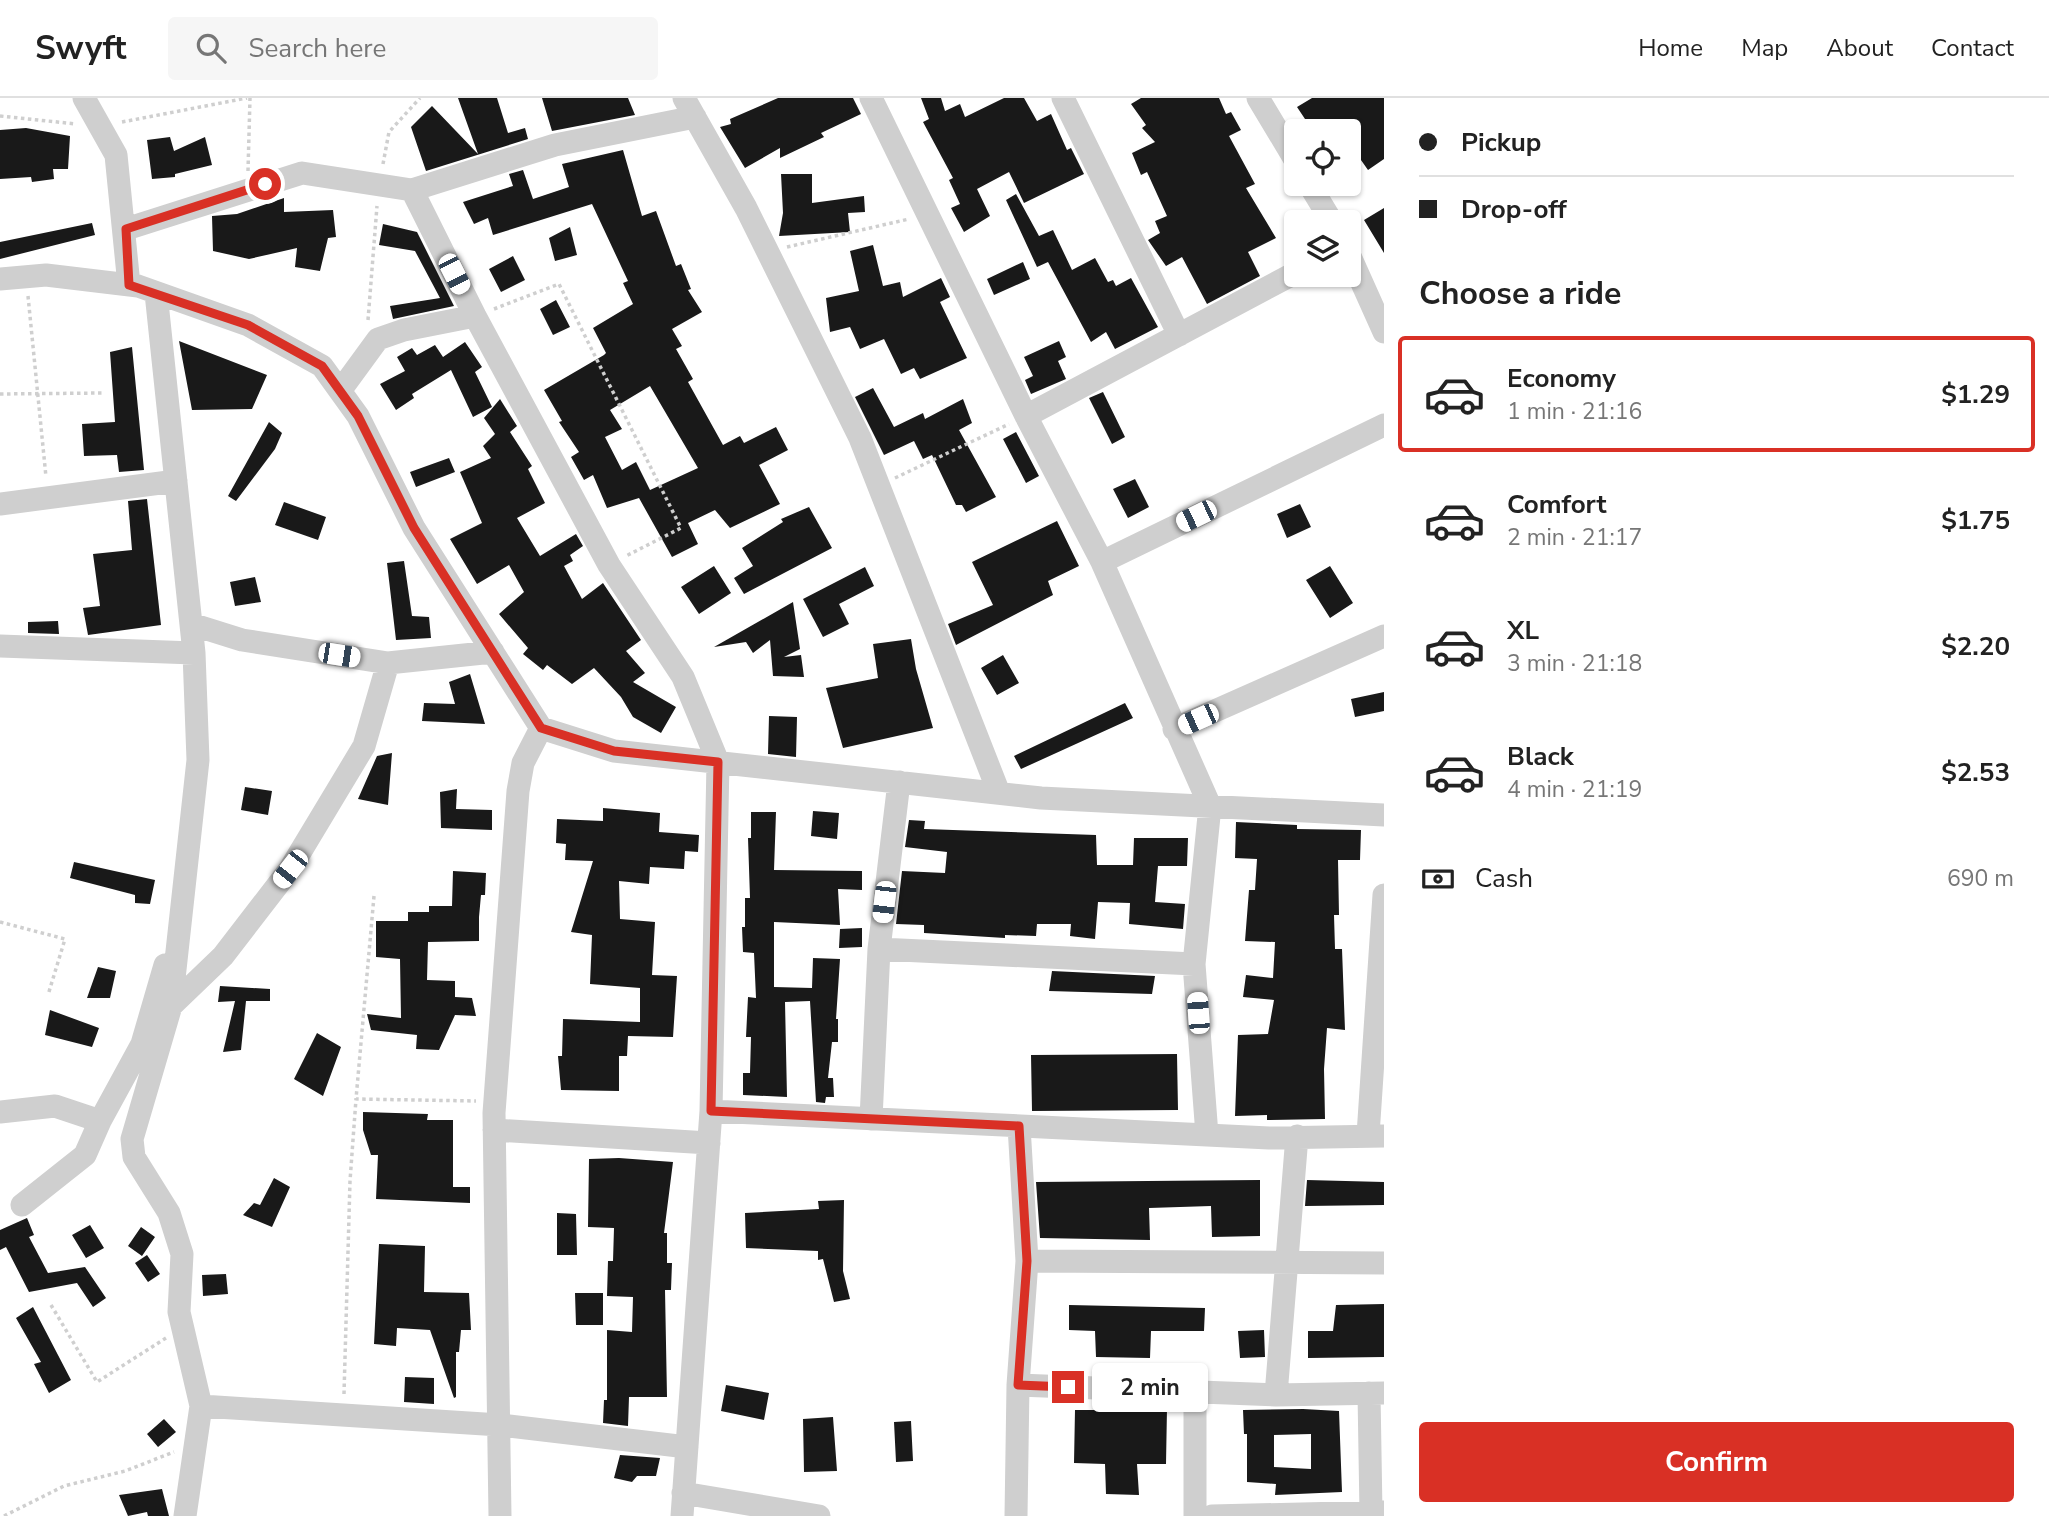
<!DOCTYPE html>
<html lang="en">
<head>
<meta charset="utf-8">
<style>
  body { margin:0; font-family:"Nunito Sans",sans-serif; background:#f6f6f6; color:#222; height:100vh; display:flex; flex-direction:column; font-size:26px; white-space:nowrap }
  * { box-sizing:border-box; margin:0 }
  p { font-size:23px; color:#767676 }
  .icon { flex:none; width:38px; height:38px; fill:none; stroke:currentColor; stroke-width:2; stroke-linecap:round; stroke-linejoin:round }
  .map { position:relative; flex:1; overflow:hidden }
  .details { display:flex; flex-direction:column; background:#fff; width:665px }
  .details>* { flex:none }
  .hud { display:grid; align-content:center; height:154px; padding:0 35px; background:#fff }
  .controls { position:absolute; left:1284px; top:21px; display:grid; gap:14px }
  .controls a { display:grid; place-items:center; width:77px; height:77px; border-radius:7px; background:#fff; box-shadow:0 2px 5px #0004; font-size:35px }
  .end { position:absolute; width:32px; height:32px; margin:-16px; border:9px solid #d93025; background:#fff; box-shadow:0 0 0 4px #fff }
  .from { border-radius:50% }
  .bubble { position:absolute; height:49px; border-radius:7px; background:#fff; box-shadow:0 2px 5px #0004; font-size:23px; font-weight:700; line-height:49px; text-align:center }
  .car { position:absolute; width:21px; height:42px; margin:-21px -10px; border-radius:9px; box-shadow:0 0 5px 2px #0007; background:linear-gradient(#fff 24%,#345 0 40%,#fff 0 76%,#345 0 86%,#fff 0) }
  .hud b { display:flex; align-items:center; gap:24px; height:66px; font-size:26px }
  .hud b+b { border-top:2px solid #e0e0e0 }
  .hud i { width:18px; height:18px; background:#222 }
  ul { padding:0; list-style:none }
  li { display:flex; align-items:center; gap:21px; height:116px; margin:0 14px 10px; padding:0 21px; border:4px solid transparent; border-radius:7px }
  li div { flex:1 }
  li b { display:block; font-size:26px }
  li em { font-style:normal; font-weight:700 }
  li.on { border-color:#d93025 }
  li>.icon { width:63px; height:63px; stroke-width:1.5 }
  h2 { padding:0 35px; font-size:32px; line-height:84px }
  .pay { display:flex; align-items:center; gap:18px; height:77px; padding:0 35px; font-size:26px }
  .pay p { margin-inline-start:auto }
  .action { display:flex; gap:14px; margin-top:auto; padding:14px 35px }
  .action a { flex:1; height:80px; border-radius:7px; background:#d93025; color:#fff; font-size:28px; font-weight:700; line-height:80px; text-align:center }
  header { display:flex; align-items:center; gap:42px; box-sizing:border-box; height:98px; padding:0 35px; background:#fff; border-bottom:2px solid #e0e0e0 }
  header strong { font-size:33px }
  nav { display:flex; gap:38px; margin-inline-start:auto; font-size:24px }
  .search { width:490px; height:63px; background:#f6f6f6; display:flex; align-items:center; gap:18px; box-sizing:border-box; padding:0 24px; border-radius:7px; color:#767676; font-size:26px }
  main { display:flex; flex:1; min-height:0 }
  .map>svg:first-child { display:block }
</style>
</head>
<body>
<header>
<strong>Swyft</strong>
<div class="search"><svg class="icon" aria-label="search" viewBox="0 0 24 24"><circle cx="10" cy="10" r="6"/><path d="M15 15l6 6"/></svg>Search here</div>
<nav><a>Home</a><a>Map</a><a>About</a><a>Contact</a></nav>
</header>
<main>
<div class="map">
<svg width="1384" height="1418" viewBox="0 0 1384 1418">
  <rect width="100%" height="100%" fill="#fff"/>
  <path fill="#191919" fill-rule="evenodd" d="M 458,0 L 497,0 L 508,35 L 525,30 L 528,41 L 426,73 L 411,29 L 432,8 L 478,56 Z
    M 542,0 L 628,0 L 635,17 L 552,33 Z
    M 778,0 L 853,0 L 861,16 L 821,35 L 824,39 L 780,60 L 780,50 L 745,70 L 720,29 L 731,26 L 730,21 Z
    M 921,0 L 941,0 L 945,13 L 960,6 L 965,19 L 1004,0 L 1024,0 L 1037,23 L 1051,16 L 1067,52 L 1071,50 L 1084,76 L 1024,105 L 1009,74 L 977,91 L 990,118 L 964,134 L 951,110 L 960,106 L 949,82 L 953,80 L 923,24 L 929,21 Z
    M 1141,0 L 1219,0 L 1226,16 L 1231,14 L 1241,32 L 1229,38 L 1255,86 L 1246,90 L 1276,140 L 1248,154 L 1260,178 L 1207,206 L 1182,159 L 1166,168 L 1148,142 L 1160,135 L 1155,123 L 1167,118 L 1147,74 L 1141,77 L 1132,55 L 1155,44 L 1142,30 L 1146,27 L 1131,6 Z
    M 1312,0 L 1384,0 L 1384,61 L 1368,72 L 1349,45 L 1349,33 L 1313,33 L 1297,9 Z
    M 26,30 L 70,38 L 68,71 L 53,71 L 54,81 L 32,84 L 31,79 L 0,81 L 0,32 Z
    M 170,39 L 174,53 L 205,39 L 212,67 L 175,76 L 175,79 L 152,81 L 147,42 Z
    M 623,52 L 642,118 L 656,113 L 676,168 L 681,166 L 691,191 L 688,192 L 702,214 L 672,231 L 682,248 L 676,251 L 693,281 L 688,284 L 723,347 L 740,338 L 744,345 L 776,329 L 788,352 L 759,367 L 780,406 L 730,430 L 715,412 L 688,425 L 698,446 L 672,459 L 639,400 L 607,410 L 593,377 L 584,382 L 571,359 L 579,354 L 559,324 L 562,323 L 544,292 L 604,257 L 606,255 L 593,230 L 633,206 L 623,185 L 628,183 L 592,106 L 493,137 L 488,120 L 474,126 L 463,104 L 513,88 L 509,76 L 523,72 L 533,101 L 569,89 L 562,66 ZM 650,288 L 698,370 L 650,392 L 636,364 L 622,372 L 605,339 L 622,331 L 610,312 Z
    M 781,76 L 812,76 L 812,105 L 864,98 L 865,114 L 848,115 L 850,134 L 779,138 L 783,115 Z
    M 1016,96 L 1039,138 L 1053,132 L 1072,172 L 1095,160 L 1108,184 L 1113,182 L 1116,188 L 1131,180 L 1158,229 L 1115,251 L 1106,234 L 1091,244 L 1048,164 L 1037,169 L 1006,102 Z
    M 284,100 L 284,114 L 333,112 L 336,139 L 328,140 L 320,173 L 295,169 L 297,150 L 249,161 L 213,153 L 212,118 L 237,116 Z
    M 1384,110 L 1384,155 L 1364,122 Z
    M 92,125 L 95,137 L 0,161 L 0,144 Z
    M 383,126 L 417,134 L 454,208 L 393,221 L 390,208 L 440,200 L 415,153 L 379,147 Z
    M 570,129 L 577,157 L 555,163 L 549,140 Z
    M 873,147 L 883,188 L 900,184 L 903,199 L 941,180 L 950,199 L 940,204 L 967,260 L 920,281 L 914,270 L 901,276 L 884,241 L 860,251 L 850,229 L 830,234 L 826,200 L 859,193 L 850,153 Z
    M 513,158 L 525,182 L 501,194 L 489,171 Z
    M 1023,164 L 1030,181 L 994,197 L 987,181 Z
    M 556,202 L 570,229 L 553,237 L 540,211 Z
    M 179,243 L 267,277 L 252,311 L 192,312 Z
    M 1059,243 L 1066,259 L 1058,263 L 1066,281 L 1031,296 L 1025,282 L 1033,278 L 1024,259 Z
    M 465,244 L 482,269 L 475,274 L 492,309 L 473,319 L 451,272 L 412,296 L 414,300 L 396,312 L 380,286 L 405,273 L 397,259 L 412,250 L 417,257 L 435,247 L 443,259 Z
    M 132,249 L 144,372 L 119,374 L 117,357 L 84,358 L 82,326 L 115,324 L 110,254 Z
    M 873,290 L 894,329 L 923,315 L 925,321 L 963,301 L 972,325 L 959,332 L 996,399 L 966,414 L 962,407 L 956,407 L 932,357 L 923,361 L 914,343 L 884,357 L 855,299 Z
    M 1103,294 L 1125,339 L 1112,346 L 1089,300 Z
    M 500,301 L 517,328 L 510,334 L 532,368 L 528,371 L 545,405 L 517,420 L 540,458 L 576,436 L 583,448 L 570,457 L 573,463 L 564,468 L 582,501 L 603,485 L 641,542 L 626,553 L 645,575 L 633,584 L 676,609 L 661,635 L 633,619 L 621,599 L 594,570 L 572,586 L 547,567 L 543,572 L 523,556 L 528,550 L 499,516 L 524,494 L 509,467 L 477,486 L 450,441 L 482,425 L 460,374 L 491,360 L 483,348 L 495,336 L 484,320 Z
    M 269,324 L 282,335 L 275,351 L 236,403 L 228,398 Z
    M 1016,334 L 1039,378 L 1026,385 L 1003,341 Z
    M 449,360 L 455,374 L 416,389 L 410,374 Z
    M 1135,381 L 1149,409 L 1128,420 L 1113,391 Z
    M 147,401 L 161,527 L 88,537 L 83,510 L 100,508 L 93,456 L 132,452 L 128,403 Z
    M 284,404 L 326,419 L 318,442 L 275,427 Z
    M 1300,406 L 1311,429 L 1287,440 L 1277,416 Z
    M 809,409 L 832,450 L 744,496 L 734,480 L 753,468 L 742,450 L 783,424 L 781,421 Z
    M 1057,423 L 1079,468 L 1048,483 L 1053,497 L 956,547 L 948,526 L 993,507 L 972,464 Z
    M 404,463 L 412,518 L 429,519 L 431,540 L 396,542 L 387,465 Z
    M 714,468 L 731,495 L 699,516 L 681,489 Z
    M 1330,468 L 1353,505 L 1330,520 L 1306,482 Z
    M 865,469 L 874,488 L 839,506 L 849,526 L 823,539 L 803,501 Z
    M 255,479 L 261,504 L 235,508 L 230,484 Z
    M 793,504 L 800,551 L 784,559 L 801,557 L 804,579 L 773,578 L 770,542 L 753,555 L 746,544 L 714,549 Z
    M 58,523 L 59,536 L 28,535 L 28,524 Z
    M 911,541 L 916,571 L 933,630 L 843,650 L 826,590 L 878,580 L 873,546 Z
    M 1003,557 L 1019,585 L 997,597 L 981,570 Z
    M 470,576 L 485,626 L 422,623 L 424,605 L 455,606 L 449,584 Z
    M 1384,594 L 1384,613 L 1355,619 L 1351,601 Z
    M 1125,605 L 1133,620 L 1021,671 L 1014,658 Z
    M 769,618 L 797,619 L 796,659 L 768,656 Z
    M 392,655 L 388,707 L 358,701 L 377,658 Z
    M 245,689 L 272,693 L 268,717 L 241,712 Z
    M 457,691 L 456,711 L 492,712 L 492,732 L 441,730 L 440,694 Z
    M 603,710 L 660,715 L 659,734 L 699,737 L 698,754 L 685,753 L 684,771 L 650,769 L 649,786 L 619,783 L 620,821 L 655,824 L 652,877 L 677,878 L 673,939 L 628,938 L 627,958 L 619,958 L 619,993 L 561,992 L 558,958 L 562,958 L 563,921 L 640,924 L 640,890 L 590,886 L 592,837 L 571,834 L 593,763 L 565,762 L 566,746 L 556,745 L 557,721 L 603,723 Z
    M 813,713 L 839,715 L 837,741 L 811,738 Z
    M 751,714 L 776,714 L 774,772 L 862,773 L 862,792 L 838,791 L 840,827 L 774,824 L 774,889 L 812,890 L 813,860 L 840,861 L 836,921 L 838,921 L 838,944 L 832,944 L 828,980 L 833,980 L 834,999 L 826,999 L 825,1005 L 816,1004 L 810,903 L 785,904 L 787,999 L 743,997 L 743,975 L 750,975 L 751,939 L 746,939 L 748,899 L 756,900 L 754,855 L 743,854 L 742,829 L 745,829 L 745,800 L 750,800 L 748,740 L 751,740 Z
    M 909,722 L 925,723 L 924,731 L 1096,737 L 1097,767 L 1133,767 L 1134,740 L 1188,740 L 1187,768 L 1158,768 L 1155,804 L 1185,806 L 1183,831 L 1129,826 L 1130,805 L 1098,804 L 1095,841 L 1070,838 L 1071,826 L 1037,826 L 1036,838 L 1005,837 L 1005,840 L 924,835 L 924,827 L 896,826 L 902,773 L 945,775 L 947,754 L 905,749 Z
    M 1236,724 L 1297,727 L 1297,731 L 1361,732 L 1360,762 L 1338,762 L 1339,817 L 1334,817 L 1335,851 L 1342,851 L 1345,932 L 1327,930 L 1324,971 L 1325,1021 L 1267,1022 L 1267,1017 L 1235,1018 L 1238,937 L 1268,936 L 1274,902 L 1243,899 L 1246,877 L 1273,880 L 1275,844 L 1245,843 L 1249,792 L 1255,792 L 1257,761 L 1235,760 Z
    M 74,764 L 155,782 L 150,806 L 135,805 L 135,797 L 70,780 Z
    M 453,773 L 486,775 L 485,797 L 481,797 L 479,819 L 479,843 L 428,844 L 427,882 L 455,883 L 455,899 L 472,900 L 476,918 L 455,917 L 439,952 L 416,951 L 417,937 L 371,932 L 367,916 L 401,920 L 400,861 L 376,859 L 376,823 L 408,823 L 408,814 L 429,814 L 429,808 L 452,808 Z
    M 862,830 L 862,849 L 839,850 L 840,831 Z
    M 98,869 L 116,873 L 110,900 L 87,900 Z
    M 1052,873 L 1155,878 L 1152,896 L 1049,893 Z
    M 220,888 L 270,891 L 270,903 L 246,903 L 241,952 L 223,954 L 235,903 L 218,904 Z
    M 50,912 L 99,930 L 92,949 L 45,937 Z
    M 317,935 L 341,949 L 323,998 L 294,981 Z
    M 1177,956 L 1178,1012 L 1032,1013 L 1031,957 Z
    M 363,1014 L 428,1016 L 427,1022 L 453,1022 L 453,1089 L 470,1089 L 470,1105 L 376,1101 L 378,1057 L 371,1057 L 363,1032 Z
    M 619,1060 L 673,1064 L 664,1135 L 667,1135 L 667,1165 L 672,1165 L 671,1192 L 665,1192 L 667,1299 L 629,1299 L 628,1328 L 603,1325 L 604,1302 L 607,1302 L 607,1232 L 632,1234 L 633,1199 L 607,1198 L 608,1163 L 613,1163 L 614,1130 L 588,1129 L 589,1061 Z
    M 274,1080 L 290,1089 L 272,1129 L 243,1117 L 254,1105 L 260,1107 Z
    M 1260,1082 L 1260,1138 L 1212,1139 L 1211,1108 L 1149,1110 L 1150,1142 L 1040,1140 L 1036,1084 Z
    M 1307,1082 L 1384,1084 L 1384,1107 L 1305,1108 Z
    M 844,1102 L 843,1173 L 850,1201 L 834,1204 L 823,1161 L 818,1162 L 818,1153 L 746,1150 L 745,1115 L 819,1111 L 818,1103 Z
    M 557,1115 L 576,1116 L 577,1157 L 557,1157 Z
    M 27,1120 L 34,1137 L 29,1139 L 48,1175 L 85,1169 L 106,1200 L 93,1209 L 77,1185 L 29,1194 L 6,1149 L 0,1152 L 0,1132 Z
    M 90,1127 L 104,1150 L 86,1160 L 72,1137 Z
    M 141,1129 L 155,1139 L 142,1158 L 128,1148 Z
    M 379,1146 L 425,1148 L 424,1194 L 469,1195 L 471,1232 L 461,1232 L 459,1254 L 456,1254 L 456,1299 L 454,1300 L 430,1232 L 397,1230 L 396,1248 L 374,1246 Z
    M 147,1157 L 160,1176 L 148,1184 L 135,1165 Z
    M 226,1176 L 228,1196 L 203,1198 L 202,1177 Z
    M 575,1195 L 603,1195 L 603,1227 L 576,1227 Z
    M 1384,1206 L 1384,1259 L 1308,1260 L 1308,1233 L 1333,1233 L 1336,1207 Z
    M 1069,1207 L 1205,1210 L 1204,1233 L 1151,1233 L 1150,1260 L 1096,1259 L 1095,1233 L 1069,1232 Z
    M 33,1209 L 71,1282 L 49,1295 L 34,1266 L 41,1264 L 16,1220 Z
    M 1264,1232 L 1265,1259 L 1240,1260 L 1238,1233 Z
    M 405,1279 L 434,1280 L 434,1306 L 404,1304 Z
    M 726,1287 L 769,1295 L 764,1322 L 721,1313 Z
    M 1104,1309 L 1167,1310 L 1166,1366 L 1137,1366 L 1139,1397 L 1106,1396 L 1105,1366 L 1074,1365 L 1075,1312 L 1104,1312 Z
    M 1303,1311 L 1339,1313 L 1342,1394 L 1275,1397 L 1276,1386 L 1247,1384 L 1247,1336 L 1244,1336 L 1243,1312 ZM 1311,1336 L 1311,1371 L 1274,1369 L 1274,1337 Z
    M 833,1319 L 837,1373 L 804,1374 L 803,1321 Z
    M 164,1321 L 176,1334 L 158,1349 L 147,1336 Z
    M 911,1323 L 913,1363 L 896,1364 L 894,1324 Z
    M 620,1357 L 660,1360 L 656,1378 L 637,1378 L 632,1384 L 614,1380 Z
    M 162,1391 L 169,1418 L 148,1418 L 147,1414 L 128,1418 L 119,1397 Z"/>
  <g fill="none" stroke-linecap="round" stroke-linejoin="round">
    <path stroke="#cfcfcf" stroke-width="3.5" stroke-dasharray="3.5 3.5" stroke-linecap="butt" d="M 0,18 L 76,26
      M 122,24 L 247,0
      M 383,66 L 389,34 L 420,0
      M 248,73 L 250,0
      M 787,149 L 909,121
      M 28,198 L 46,379
      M 494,211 L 559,186 L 681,430 L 626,458
      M 368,222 L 377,108
      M 0,296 L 102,295
      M 895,380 L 1009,326
      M 374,798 L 356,1001 L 476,1003
      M 0,824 L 65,841 L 48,897
      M 51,1207 L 97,1284 L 166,1240
      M 344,1296 L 350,1083 L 356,1001
      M 4,1418 L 64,1388 L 125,1373 L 174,1354"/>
    <path stroke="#cfcfcf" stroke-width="23" d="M 84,0 L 116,57 L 129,187
      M 684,0 L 746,110 L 860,340 L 999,695
      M 871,0 L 1026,318 L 1102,464 L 1210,708 L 1194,866 L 879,851
      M 1063,0 L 1179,237
      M 1258,0 L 1297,65
      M 1309,86 L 1332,124
      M 412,92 L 475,218 L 609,467 L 683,579 L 718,664 L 711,1013 L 1269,1040 L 1384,1038
      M 126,131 L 302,75 L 412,92 L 555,47 L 695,19
      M 1349,156 L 1384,234
      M 0,181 L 46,177 L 138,188 L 248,227 L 322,268 L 358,318 L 414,430 L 541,630 L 614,653 L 1041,700 L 1384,717
      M 340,293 L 378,241 L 404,232 L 475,218
      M 1026,318 L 1297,174
      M 0,406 L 176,383
      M 1102,464 L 1384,327
      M 191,526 L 242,542 L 388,565 L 493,554
      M 0,548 L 194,555 L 156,195
      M 1174,631 L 1384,538
      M 1194,866 L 1207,1037
      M 171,908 L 198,662 L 194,555
      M 0,1014 L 55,1008 L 100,1023
      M 871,1021 L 879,851 L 899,684
      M 494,1032 L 709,1045
      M 1368,1037 L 1384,797
      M 1297,1038 L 1276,1297 L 1384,1295
      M 22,1107 L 85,1057 L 100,1023 L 142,946 L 165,867
      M 1027,1163 L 1384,1165
      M 1018,1287 L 1276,1297
      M 1195,1294 L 1195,1418
      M 1369,1295 L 1371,1415
      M 201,1308 L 179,1214 L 182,1156 L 169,1115 L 134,1059 L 132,1041 L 171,908 L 223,858 L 290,771 L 364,648 L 388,565
      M 683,1395 L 819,1418
      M 185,1418 L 201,1308 L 500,1327 L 687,1349
      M 500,1418 L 494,1015 L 518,693 L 523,665 L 541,630
      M 682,1418 L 711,1013
      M 1016,1418 L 1018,1287 L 1027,1163 L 1019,1028
      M 1212,1418 L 1384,1414"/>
  </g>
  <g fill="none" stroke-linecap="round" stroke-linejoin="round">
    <path stroke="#d93025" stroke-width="9" d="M 265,86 L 126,131 L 129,187 L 248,227 L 322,268 L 358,318 L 414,430 L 541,630 L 614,653 L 718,664 L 711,1013 L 1019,1028 L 1027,1163 L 1018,1287 L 1068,1289"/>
  </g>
</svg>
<div class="controls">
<a><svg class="icon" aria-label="locate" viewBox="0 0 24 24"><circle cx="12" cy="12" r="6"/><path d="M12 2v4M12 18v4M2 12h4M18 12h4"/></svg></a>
<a><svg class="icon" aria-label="layers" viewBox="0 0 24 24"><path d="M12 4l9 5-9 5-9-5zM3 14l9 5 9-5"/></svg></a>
</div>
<i class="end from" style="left:265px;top:86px"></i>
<i class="end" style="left:1068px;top:1289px"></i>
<div class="bubble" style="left:1092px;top:1265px;width:116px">2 min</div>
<i class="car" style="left:454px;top:176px;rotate:153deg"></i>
<i class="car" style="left:1196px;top:418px;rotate:244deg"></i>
<i class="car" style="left:339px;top:557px;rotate:99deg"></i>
<i class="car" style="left:1198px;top:621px;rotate:246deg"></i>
<i class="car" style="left:290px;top:771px;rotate:218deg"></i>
<i class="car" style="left:884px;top:804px;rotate:187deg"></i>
<i class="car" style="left:1198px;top:915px;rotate:356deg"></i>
</div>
<section class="details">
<div class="hud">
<b><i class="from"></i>Pickup</b>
<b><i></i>Drop-off</b>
</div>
<h2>Choose a ride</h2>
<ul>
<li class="on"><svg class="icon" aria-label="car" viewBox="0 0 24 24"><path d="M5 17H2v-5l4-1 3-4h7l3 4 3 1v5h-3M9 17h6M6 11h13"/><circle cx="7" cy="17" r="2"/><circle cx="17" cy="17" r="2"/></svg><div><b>Economy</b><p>1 min · 21:16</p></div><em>$1.29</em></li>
<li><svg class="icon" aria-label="car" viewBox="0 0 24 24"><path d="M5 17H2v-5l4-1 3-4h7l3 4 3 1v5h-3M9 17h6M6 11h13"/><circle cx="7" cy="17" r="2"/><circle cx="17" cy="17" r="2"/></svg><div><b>Comfort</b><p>2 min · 21:17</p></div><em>$1.75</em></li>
<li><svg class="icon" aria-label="car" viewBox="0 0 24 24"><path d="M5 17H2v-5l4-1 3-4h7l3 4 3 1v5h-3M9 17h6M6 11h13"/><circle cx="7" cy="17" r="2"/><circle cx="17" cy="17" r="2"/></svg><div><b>XL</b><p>3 min · 21:18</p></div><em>$2.20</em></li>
<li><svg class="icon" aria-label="car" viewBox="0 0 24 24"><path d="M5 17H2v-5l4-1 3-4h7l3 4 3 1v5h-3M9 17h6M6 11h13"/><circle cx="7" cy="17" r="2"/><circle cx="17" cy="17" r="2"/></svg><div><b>Black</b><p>4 min · 21:19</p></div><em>$2.53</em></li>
</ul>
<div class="pay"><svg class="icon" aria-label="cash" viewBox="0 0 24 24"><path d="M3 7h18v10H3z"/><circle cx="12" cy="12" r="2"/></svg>Cash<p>690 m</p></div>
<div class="action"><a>Confirm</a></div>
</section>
</main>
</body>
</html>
